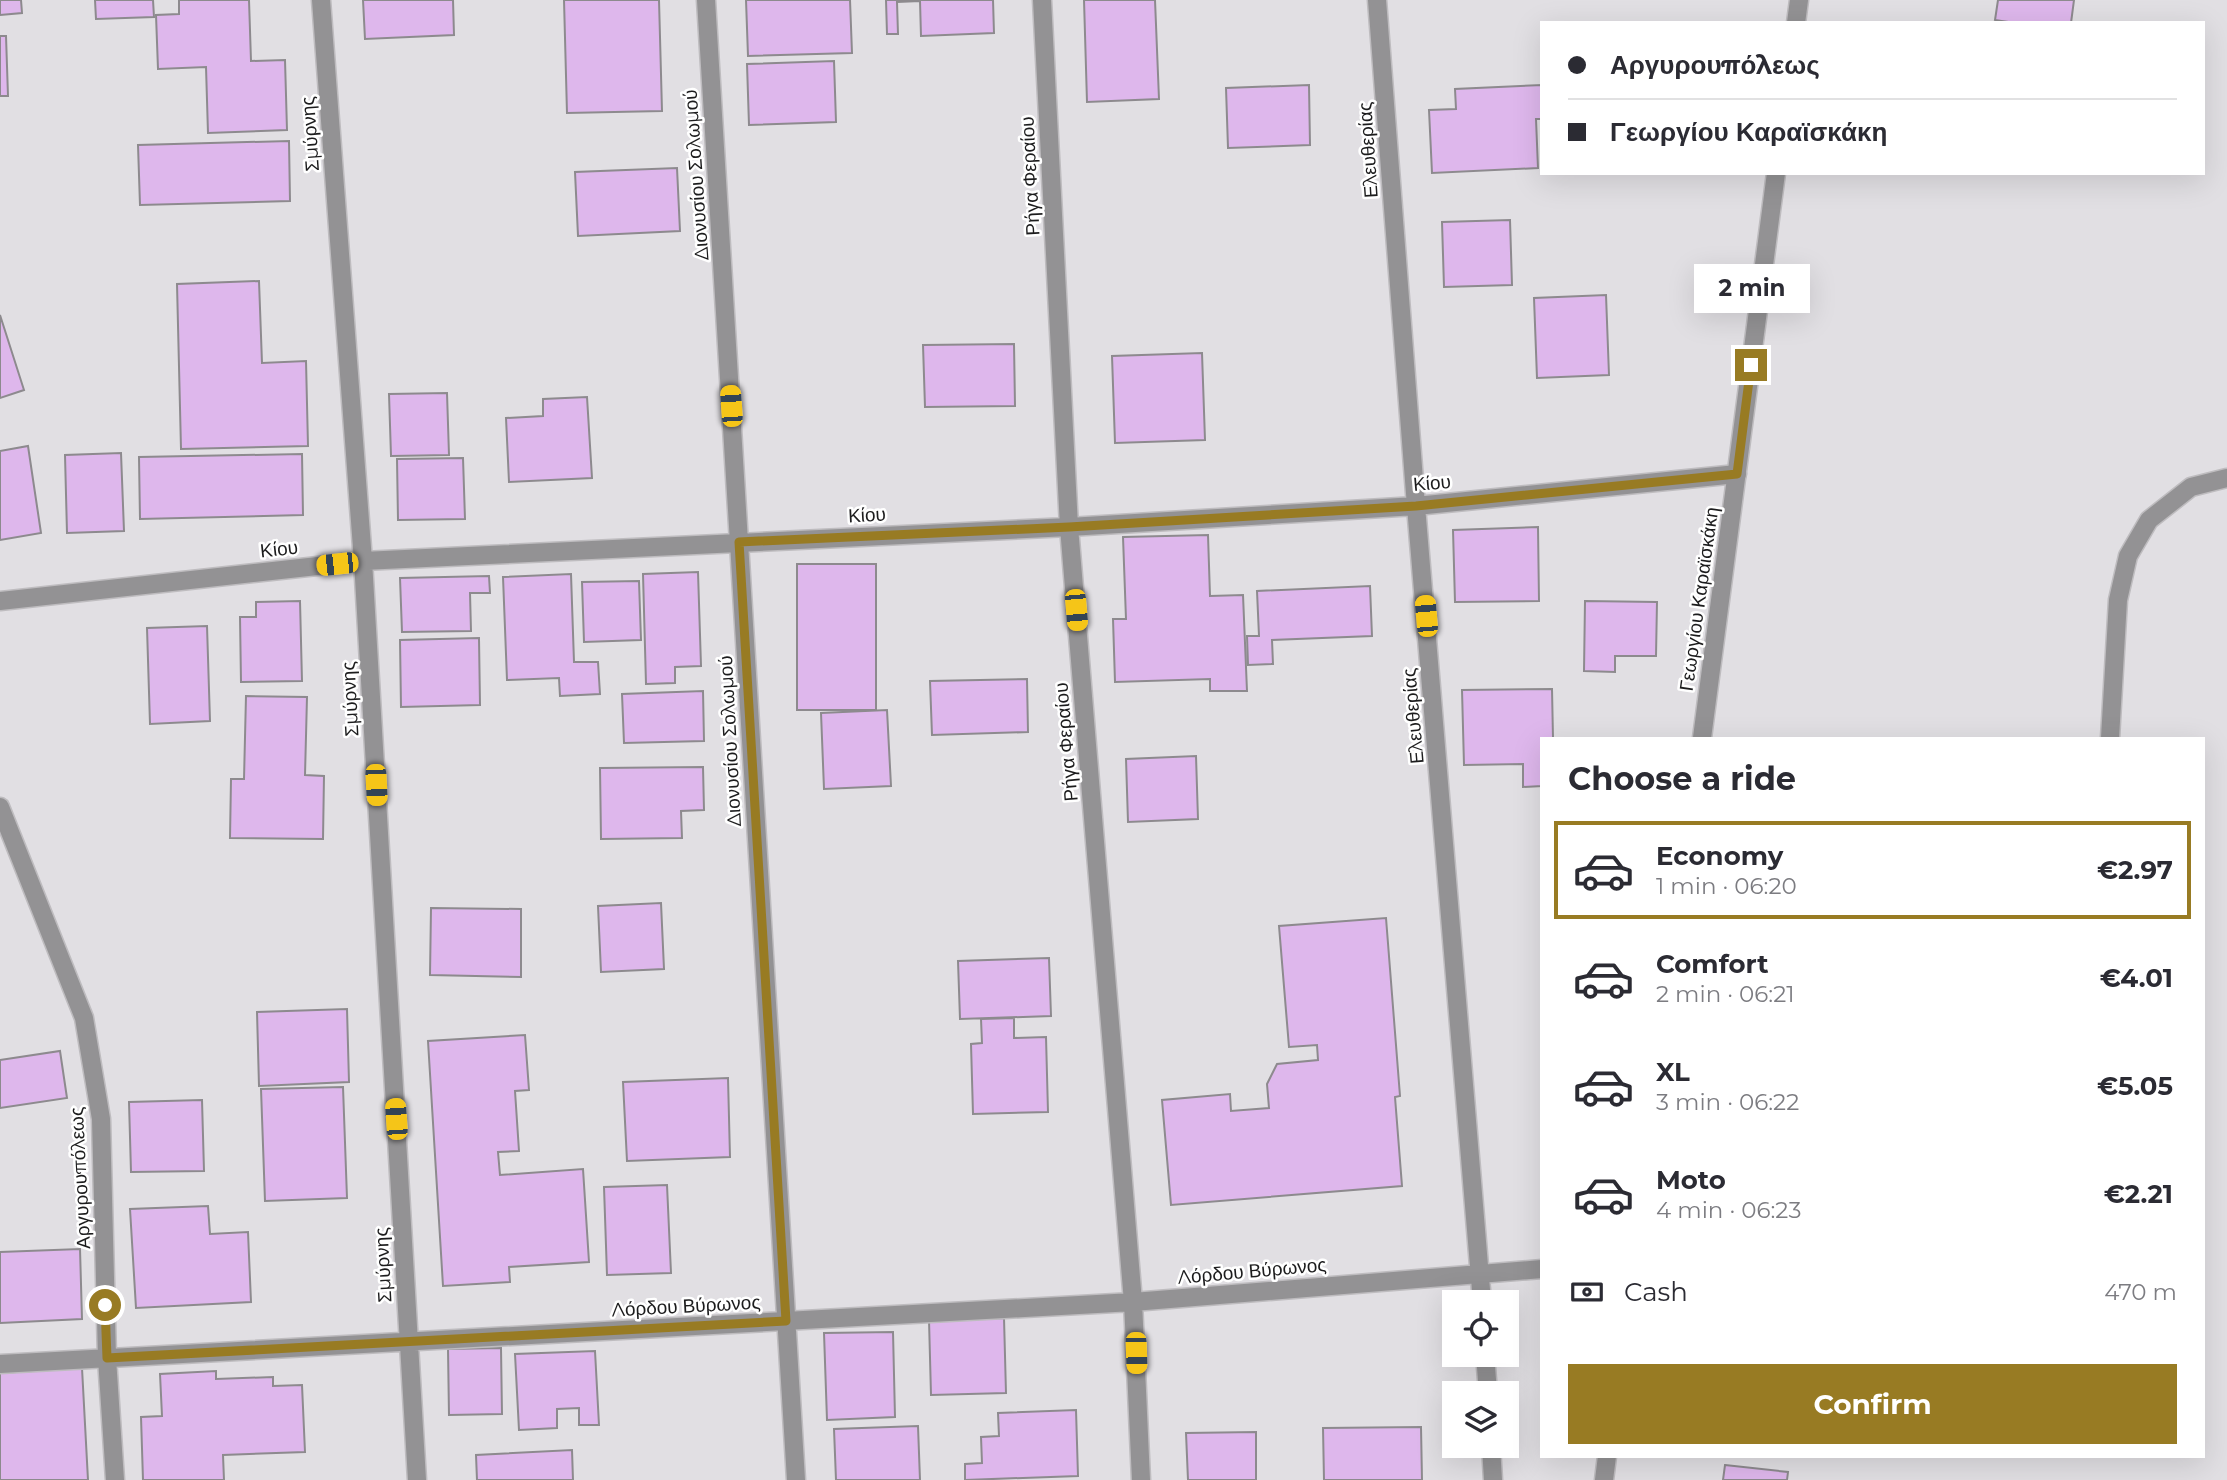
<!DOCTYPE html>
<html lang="en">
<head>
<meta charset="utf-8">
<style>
  body { margin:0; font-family:Montserrat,sans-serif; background:#f2f2f3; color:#2b2b33; height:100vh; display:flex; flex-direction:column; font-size:26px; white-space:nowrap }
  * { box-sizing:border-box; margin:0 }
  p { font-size:23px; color:#7c7c81 }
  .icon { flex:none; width:38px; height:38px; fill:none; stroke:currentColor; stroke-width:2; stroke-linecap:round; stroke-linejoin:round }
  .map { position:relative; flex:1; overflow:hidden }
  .side { position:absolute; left:1540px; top:737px; width:665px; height:721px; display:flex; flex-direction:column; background:#fff; border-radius:0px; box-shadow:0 7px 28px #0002 }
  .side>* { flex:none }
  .guide { position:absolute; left:1540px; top:21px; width:665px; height:154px; border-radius:0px; box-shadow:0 7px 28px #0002; display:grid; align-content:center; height:154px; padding:0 28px; background:#fff }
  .controls { position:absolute; left:1442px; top:1290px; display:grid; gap:14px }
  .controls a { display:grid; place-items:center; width:77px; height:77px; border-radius:0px; background:#fff; box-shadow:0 7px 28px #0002; font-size:35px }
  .end { position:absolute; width:32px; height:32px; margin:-16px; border:9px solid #987b23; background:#fff; box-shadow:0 0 0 4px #fff }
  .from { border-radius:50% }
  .bubble { position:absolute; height:49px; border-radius:0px; background:#fff; box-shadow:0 7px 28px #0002; font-size:23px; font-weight:700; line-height:49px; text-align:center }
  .car { position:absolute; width:21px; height:42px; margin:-21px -10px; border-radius:9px; box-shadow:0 0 5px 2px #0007; background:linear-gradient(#f5c518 24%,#345 0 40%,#f5c518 0 76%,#345 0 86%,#f5c518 0) }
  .guide b { display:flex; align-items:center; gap:24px; height:66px; font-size:26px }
  .guide b+b { border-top:2px solid #e1e1e2 }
  .guide i { width:18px; height:18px; background:#2b2b33 }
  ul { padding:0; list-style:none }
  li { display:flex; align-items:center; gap:21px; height:98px; margin:0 14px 10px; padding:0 14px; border:4px solid transparent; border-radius:0px }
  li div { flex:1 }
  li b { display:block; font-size:26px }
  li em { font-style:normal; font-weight:700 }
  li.on { border-color:#987b23 }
  li>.icon { width:63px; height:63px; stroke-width:1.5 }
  h2 { padding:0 28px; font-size:32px; line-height:84px }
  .pay { display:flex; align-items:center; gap:18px; height:77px; padding:0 28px; font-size:26px }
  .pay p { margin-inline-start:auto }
  .button { display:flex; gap:14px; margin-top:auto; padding:14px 28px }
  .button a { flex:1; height:80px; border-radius:0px; background:#987b23; color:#fff; font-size:28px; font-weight:700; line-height:80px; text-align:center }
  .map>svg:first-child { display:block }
</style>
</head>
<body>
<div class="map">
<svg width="2227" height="1480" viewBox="0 0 2227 1480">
  <rect width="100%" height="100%" fill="#e1dfe3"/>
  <path fill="#deb7ec" stroke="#8d8a8e" stroke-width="2" d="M 0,0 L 21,0 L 22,13 L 0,15 Z
    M 95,0 L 153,0 L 154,17 L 96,19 Z
    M 179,0 L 249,0 L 251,61 L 285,60 L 287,130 L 208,133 L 206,67 L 158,69 L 156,15 L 179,14 Z
    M 363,0 L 453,0 L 454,35 L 365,39 Z
    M 564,0 L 659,0 L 662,111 L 567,113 Z
    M 746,0 L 850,0 L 852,53 L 748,56 Z
    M 886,0 L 993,0 L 994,33 L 921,36 L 920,1 L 897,2 L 898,34 L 887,34 Z
    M 1084,0 L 1155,0 L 1159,99 L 1087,102 Z
    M 1998,0 L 2074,0 L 2071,23 L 2015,23 L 1995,20 Z
    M 0,36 L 6,36 L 8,96 L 0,96 Z
    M 834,61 L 836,122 L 749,125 L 747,64 Z
    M 1309,85 L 1310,145 L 1228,148 L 1226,88 Z
    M 1542,85 L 1542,119 L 1536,119 L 1538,168 L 1432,173 L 1429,110 L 1456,109 L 1455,89 Z
    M 289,141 L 290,201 L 140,205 L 138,145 Z
    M 677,168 L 680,231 L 578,236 L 575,172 Z
    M 1510,220 L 1512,285 L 1444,287 L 1442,222 Z
    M 259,281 L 262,363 L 306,361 L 308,446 L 181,449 L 177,284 Z
    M 1606,295 L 1609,375 L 1537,378 L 1534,298 Z
    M 0,315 L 24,390 L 0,398 Z
    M 1014,344 L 1015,406 L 925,407 L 923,345 Z
    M 1202,353 L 1205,440 L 1115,443 L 1112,356 Z
    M 447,393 L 449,455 L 391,456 L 389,394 Z
    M 587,397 L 592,478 L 509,482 L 506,418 L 543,416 L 543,399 Z
    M 28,446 L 41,533 L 0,540 L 0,451 Z
    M 121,453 L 124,531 L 67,533 L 65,455 Z
    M 302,454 L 303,515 L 140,519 L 139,457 Z
    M 463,458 L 465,519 L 398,520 L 397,459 Z
    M 1538,527 L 1539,601 L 1455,602 L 1453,530 Z
    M 1208,535 L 1210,596 L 1243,595 L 1247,691 L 1210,691 L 1210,679 L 1115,682 L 1113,619 L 1126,619 L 1123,537 Z
    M 797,564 L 876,564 L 876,710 L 797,710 Z
    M 698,572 L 701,666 L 675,667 L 675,683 L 646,684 L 643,574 Z
    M 571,574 L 574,662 L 598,662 L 600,694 L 560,696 L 559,678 L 507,680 L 503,577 Z
    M 489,576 L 490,593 L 470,593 L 471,631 L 402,632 L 400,578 Z
    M 639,581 L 641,640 L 584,642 L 582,582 Z
    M 1370,586 L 1372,636 L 1272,640 L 1273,664 L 1248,665 L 1247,636 L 1259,636 L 1257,591 Z
    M 300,601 L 302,681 L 241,682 L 240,617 L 256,617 L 256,602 Z
    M 1585,601 L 1657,602 L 1656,656 L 1615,656 L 1615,672 L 1584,671 Z
    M 207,626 L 210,721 L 150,724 L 147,628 Z
    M 479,638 L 480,705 L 401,707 L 400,640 Z
    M 1027,679 L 1028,732 L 932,735 L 930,681 Z
    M 1552,689 L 1553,738 L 1542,738 L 1542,786 L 1523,787 L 1523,764 L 1464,765 L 1462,690 Z
    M 703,691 L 704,741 L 624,743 L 622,694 Z
    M 246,696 L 307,697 L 305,775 L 324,776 L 323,839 L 230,838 L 231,779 L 244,779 Z
    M 887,710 L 891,786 L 824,789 L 821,713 Z
    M 1196,756 L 1198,819 L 1128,822 L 1126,759 Z
    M 703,767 L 704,810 L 681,811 L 682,838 L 601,839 L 600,768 Z
    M 661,903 L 664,969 L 601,972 L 598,906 Z
    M 431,908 L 521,909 L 521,977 L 430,975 Z
    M 1386,918 L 1400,1096 L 1395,1097 L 1402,1186 L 1171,1205 L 1162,1100 L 1230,1094 L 1231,1111 L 1269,1108 L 1267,1084 L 1277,1064 L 1318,1060 L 1317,1045 L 1289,1047 L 1279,926 Z
    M 1049,958 L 1051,1016 L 960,1019 L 958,961 Z
    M 347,1009 L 349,1082 L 259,1086 L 257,1012 Z
    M 1014,1018 L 1014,1038 L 1046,1037 L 1048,1112 L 973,1114 L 971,1044 L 982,1043 L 981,1019 Z
    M 525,1035 L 529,1090 L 515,1091 L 519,1151 L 498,1152 L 500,1175 L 583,1169 L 589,1262 L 509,1267 L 510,1282 L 443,1286 L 428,1041 Z
    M 60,1051 L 67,1098 L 0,1108 L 0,1060 Z
    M 728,1078 L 730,1157 L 627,1161 L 623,1082 Z
    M 343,1087 L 347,1198 L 265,1201 L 261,1089 Z
    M 202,1100 L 204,1171 L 131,1172 L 129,1102 Z
    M 667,1185 L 671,1273 L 607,1275 L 604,1187 Z
    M 208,1206 L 210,1234 L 248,1232 L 251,1302 L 136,1308 L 130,1209 Z
    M 80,1249 L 82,1319 L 0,1323 L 0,1252 Z
    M 1004,1318 L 1006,1393 L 931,1395 L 929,1320 Z
    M 893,1332 L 895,1417 L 827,1420 L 824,1333 Z
    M 501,1348 L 502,1414 L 449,1415 L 448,1349 Z
    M 595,1351 L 599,1425 L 579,1425 L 579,1408 L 557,1409 L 557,1428 L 519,1430 L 515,1354 Z
    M 82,1368 L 88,1480 L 0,1480 L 0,1373 Z
    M 216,1371 L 216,1379 L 273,1377 L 273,1386 L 302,1385 L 305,1452 L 223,1455 L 224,1480 L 143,1480 L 141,1417 L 162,1416 L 160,1374 Z
    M 1076,1410 L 1078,1476 L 965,1480 L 965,1464 L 982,1463 L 981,1437 L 999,1436 L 998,1413 Z
    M 918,1426 L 920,1480 L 836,1480 L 834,1429 Z
    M 1421,1427 L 1422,1480 L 1324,1480 L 1323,1428 Z
    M 1256,1432 L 1256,1480 L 1188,1480 L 1186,1433 Z
    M 572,1450 L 573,1480 L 477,1480 L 476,1455 Z
    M 1725,1465 L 1788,1472 L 1787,1480 L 1723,1480 Z"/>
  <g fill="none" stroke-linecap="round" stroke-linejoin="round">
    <g stroke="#bebcbf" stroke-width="21">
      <path id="minor" d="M 321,0 L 363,561 L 417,1480
        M 706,0 L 796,1480
        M 1042,0 L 1069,527 L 1133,1302 L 1141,1480
        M 1377,0 L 1416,506 L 1482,1302
        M 0,601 L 363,561 L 1069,527 L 1416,506 L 1737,474
        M 2110,738 L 2118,600 L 2128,556 L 2149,520 L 2191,487 L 2227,478
        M 0,807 L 84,1018 L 101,1119 L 107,1358 L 115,1480
        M 1485,1354 L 1488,1393
        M 0,1364 L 1133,1302 L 1542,1269
        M 1491,1446 L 1493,1480"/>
    </g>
    <g stroke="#bebcbf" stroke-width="21">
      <path id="tertiary" d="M 1796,23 L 1799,0
        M 1702,738 L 1776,173
        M 1604,1480 L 1607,1456"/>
    </g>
    <use href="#minor" stroke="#939294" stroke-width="18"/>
    <use href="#tertiary" stroke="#939294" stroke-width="18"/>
  </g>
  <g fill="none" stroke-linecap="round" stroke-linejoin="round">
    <path stroke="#987b23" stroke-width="9" d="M 105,1305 L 107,1358 L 786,1321 L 739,542 L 1069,527 L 1416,506 L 1737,474 L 1751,365"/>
  </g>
  <g text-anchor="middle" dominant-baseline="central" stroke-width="5" stroke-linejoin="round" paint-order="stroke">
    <g font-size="19" fill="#1c1c1d" stroke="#fff">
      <text transform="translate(310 134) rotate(-94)">Σμύρνης</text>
      <text transform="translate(1368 150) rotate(-94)">Ελευθερίας</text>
      <text transform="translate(696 175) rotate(-94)">Διονυσίου Σολωμού</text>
      <text transform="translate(1030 176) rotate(-93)">Ρήγα Φεραίου</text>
      <text transform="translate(1432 483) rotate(-5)">Κίου</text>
      <text transform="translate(867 515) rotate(-3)">Κίου</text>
      <text transform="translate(279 549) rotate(-6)">Κίου</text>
      <text transform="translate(1699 599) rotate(-82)">Γεωργίου Καραϊσκάκη</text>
      <text transform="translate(350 699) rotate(-93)">Σμύρνης</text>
      <text transform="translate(1413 716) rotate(-95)">Ελευθερίας</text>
      <text transform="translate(730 741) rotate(-93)">Διονυσίου Σολωμού</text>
      <text transform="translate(1066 742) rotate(-95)">Ρήγα Φεραίου</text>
      <text transform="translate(80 1178) rotate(-93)">Αργυρουπόλεως</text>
      <text transform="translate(383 1265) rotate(-93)">Σμύρνης</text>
      <text transform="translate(1252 1271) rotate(-5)">Λόρδου Βύρωνος</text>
      <text transform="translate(686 1306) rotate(-3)">Λόρδου Βύρωνος</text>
    </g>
  </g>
</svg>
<div class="controls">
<a><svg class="icon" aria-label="locate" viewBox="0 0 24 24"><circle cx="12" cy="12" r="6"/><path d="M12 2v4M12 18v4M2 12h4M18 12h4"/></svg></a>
<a><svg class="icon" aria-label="layers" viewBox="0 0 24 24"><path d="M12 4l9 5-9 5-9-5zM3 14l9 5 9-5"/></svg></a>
</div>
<i class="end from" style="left:105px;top:1305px"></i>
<i class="end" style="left:1751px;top:365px"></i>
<div class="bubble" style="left:1694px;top:264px;width:116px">2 min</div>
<i class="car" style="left:731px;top:406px;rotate:356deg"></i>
<i class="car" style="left:337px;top:564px;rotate:264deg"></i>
<i class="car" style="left:1076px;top:610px;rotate:175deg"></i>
<i class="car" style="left:1426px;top:616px;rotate:355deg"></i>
<i class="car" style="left:376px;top:785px;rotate:177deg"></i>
<i class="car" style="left:396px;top:1119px;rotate:356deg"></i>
<i class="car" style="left:1136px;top:1353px;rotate:178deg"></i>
<div class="guide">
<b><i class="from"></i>Αργυρουπόλεως</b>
<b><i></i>Γεωργίου Καραϊσκάκη</b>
</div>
<section class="side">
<h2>Choose a ride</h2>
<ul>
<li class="on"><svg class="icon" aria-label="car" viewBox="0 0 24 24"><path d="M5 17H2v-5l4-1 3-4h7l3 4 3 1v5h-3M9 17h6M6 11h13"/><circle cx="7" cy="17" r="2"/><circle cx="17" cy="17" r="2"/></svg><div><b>Economy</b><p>1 min · 06:20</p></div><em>€2.97</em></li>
<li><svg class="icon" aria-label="car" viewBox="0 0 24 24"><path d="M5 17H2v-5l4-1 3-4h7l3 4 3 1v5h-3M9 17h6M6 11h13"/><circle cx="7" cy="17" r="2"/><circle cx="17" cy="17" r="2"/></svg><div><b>Comfort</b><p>2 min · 06:21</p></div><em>€4.01</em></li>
<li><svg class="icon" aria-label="car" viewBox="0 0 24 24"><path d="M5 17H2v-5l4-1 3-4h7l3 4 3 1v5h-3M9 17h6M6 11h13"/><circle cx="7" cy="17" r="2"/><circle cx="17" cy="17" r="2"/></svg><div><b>XL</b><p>3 min · 06:22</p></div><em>€5.05</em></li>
<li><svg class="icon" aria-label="car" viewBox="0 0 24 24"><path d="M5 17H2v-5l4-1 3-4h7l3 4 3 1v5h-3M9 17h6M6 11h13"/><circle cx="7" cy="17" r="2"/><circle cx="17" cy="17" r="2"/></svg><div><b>Moto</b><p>4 min · 06:23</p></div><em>€2.21</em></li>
</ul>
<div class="pay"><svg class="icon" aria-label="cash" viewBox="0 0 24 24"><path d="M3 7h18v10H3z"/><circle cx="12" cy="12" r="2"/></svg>Cash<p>470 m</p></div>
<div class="button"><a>Confirm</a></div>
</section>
</div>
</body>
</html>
